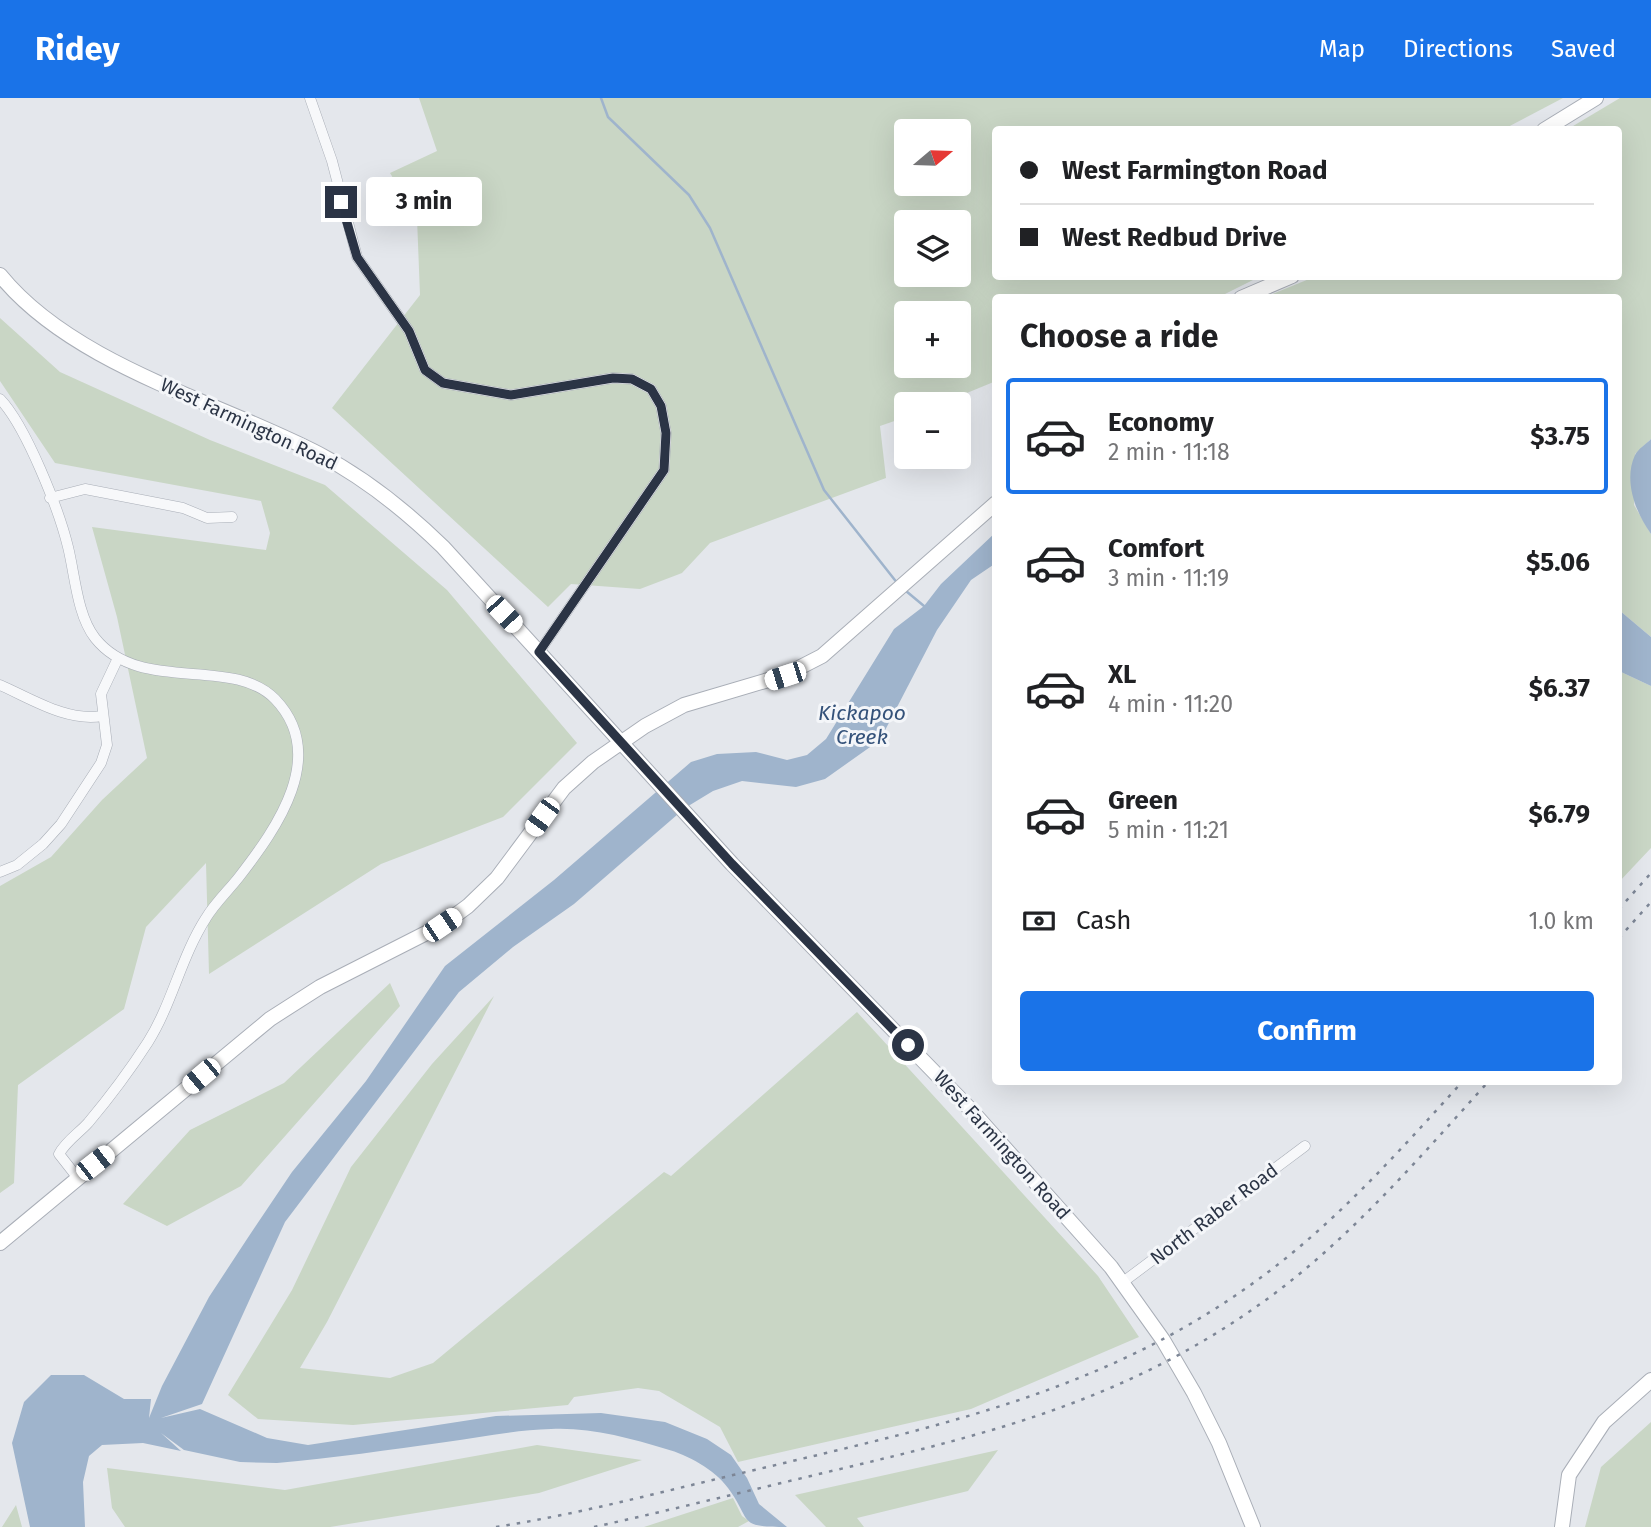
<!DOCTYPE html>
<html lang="en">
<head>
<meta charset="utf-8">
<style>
  body { margin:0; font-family:"Fira Sans",sans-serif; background:#f2f2f2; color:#202124; height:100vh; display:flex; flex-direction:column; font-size:26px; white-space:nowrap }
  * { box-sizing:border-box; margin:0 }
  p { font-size:23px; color:#757577 }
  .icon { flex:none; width:38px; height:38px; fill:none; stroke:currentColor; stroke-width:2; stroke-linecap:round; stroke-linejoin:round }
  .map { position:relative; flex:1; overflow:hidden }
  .side { position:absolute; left:992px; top:196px; width:630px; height:791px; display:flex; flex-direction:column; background:#fff; border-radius:7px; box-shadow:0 7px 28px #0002 }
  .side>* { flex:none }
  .guide { position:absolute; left:992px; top:28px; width:630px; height:154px; border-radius:7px; box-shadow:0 7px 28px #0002; display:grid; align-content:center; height:154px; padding:0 28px; background:#fff }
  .needle { width:46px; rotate:71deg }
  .tools { position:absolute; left:894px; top:21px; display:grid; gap:14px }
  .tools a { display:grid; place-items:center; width:77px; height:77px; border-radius:7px; background:#fff; box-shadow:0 7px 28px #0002; font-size:35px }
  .end { position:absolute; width:32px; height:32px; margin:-16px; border:9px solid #2b3445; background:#fff; box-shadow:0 0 0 4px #fff }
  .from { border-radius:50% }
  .bubble { position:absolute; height:49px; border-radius:7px; background:#fff; box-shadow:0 7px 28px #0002; font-size:23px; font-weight:700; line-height:49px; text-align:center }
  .car { position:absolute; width:21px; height:42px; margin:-21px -10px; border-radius:9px; box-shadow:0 0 5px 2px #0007; background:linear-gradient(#fff 24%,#345 0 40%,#fff 0 76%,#345 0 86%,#fff 0) }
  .guide b { display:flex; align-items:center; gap:24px; height:66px; font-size:26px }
  .guide b+b { border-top:2px solid #e0e0e0 }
  .guide i { width:18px; height:18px; background:#202124 }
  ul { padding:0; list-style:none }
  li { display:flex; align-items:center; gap:21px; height:116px; margin:0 14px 10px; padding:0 14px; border:4px solid transparent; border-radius:7px }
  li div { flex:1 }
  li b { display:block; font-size:26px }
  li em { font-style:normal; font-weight:700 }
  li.on { border-color:#1a73e8 }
  li>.icon { width:63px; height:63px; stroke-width:1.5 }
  h2 { padding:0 28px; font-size:32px; line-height:84px }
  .pay { display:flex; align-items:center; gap:18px; height:77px; padding:0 28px; font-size:26px }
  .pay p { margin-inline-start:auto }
  .cta { display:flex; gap:14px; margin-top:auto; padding:14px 28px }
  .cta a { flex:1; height:80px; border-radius:7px; background:#1a73e8; color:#fff; font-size:28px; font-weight:700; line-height:80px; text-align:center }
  header { display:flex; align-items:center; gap:42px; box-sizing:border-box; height:98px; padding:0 35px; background:#1a73e8; color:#fff }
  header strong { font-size:33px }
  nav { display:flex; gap:38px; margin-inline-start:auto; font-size:24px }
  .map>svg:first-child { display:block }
</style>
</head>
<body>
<header>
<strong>Ridey</strong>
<nav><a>Map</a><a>Directions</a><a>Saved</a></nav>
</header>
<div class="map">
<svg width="1651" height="1429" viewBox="0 0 1651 1429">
  <rect width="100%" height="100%" fill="#e4e7ec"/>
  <path fill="#c9d6c5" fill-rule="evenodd" d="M 419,0 L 1563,0 L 1504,31 L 996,32 L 996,178 L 1259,179 L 1219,199 L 996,200 L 996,283 L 940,306 L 906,306 L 906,319 L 880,328 L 886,380 L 710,445 L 682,475 L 640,491 L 571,486 L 548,509 L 332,310 L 420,197 L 417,120 L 390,75 L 437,53 ZM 906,33 L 959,33 L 959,86 L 906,86 ZM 906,124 L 959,124 L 959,177 L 906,177 ZM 906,215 L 959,215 L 959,268 L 906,268 Z
    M 1620,0 L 1651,0 L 1651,341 L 1635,356 L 1634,407 L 1651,436 L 1651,539 L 1619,512 L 1619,200 L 1263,200 L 1314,179 L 1619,178 L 1619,32 L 1568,31 Z
    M 0,220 L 60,274 L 210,342 L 325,387 L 447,492 L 577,645 L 503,719 L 381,766 L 209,876 L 206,765 L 146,829 L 124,911 L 18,987 L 14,1085 L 0,1095 L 0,788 L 51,759 L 102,702 L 147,660 L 117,519 L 92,429 L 266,452 L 270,435 L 261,403 L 55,365 L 0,283 Z
    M 1619,573 L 1651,588 L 1651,750 L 1619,784 Z
    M 390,885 L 400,908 L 241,1088 L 167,1128 L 123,1106 L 190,1032 L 284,985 Z
    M 494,898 L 327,1224 L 300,1270 L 390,1280 L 433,1265 L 664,1074 L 671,1078 L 857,914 L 1098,1178 L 1139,1239 L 971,1311 L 738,1364 L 720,1329 L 659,1293 L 638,1290 L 574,1299 L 568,1307 L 353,1327 L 258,1321 L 228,1297 L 292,1192 L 351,1069 L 432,966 Z
    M 1651,1324 L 1651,1429 L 1585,1429 L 1601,1369 Z
    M 537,1347 L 642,1362 L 539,1395 L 330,1429 L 125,1429 L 112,1410 L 107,1370 L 285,1392 Z
    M 998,1352 L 968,1393 L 857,1420 L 864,1429 L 826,1429 L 795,1397 Z
    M 733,1400 L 742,1418 L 749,1423 L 738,1429 L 644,1429 Z
    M 16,1407 L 22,1429 L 2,1429 Z"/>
  <path fill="#9fb4cc" d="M 1651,341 L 1651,436 C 1636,415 1623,383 1635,357 C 1638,351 1646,346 1651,341 Z
    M 996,434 L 996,465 L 971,482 L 937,532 L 880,642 L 825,681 L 796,689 L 742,683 L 713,693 L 685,710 L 574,806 L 513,849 L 459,894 L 285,1124 L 202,1306 L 161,1320 L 200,1311 L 267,1340 L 308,1347 L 496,1318 L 601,1315 L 665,1324 L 707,1341 L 731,1357 L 747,1380 L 759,1406 L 787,1429 C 736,1429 753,1424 728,1390 C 714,1371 688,1357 666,1351 C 630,1340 589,1329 551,1331 C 516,1332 480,1339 446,1344 C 389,1352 333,1360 277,1365 L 240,1364 L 184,1352 L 161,1335 L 181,1353 L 143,1345 L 102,1347 L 89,1358 L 83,1384 L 85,1429 L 30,1429 L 12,1345 L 24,1304 L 51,1277 L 84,1277 L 124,1301 L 151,1301 L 149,1320 L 162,1288 L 209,1199 L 247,1141 L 292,1074 L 366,983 L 445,868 L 554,782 L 691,664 L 717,656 L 756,654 L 787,662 L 807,657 L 826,641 L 894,531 L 924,508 L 941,486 Z
    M 1619,512 L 1651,539 L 1651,588 L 1619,573 Z"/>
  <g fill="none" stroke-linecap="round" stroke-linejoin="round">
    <path stroke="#9fb4cc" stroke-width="2.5" d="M 601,0 L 608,19 L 689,97 L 710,130 L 824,392 L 898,486
      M 906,493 L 924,508"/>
    <g stroke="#a9aeb7" stroke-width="11">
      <path id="minor" d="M 310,0 L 332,63 L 357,159 L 409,233 L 425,272 L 443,285 L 511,297 L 613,280 L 632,281 L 651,291 L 661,308 L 666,335 L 664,372 L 539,554
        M 0,301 C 26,328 59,412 68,449 C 75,477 77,517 95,540 C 140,597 232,557 275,601 C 329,657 277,730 239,779 C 228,793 215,805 206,820 C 181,859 172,906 148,944 C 130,972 109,1000 88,1025 C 79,1035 66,1043 59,1056 L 77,1079
        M 50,400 L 85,391 L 183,410 L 207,420 L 232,419
        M 0,587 C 32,601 67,624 102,618
        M 0,774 L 17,767 L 43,746 L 61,726 L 101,665 L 107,647 L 101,596 L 118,560
        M 1123,1184 L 1305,1048"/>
    </g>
    <g stroke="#a9aeb7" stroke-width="16">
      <path id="secondary" d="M 1544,32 L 1596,0
        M 0,177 C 73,267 217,303 319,356 C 365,380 406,413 443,449 L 732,766 L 971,1012 L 1111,1169 L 1163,1242 L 1194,1295 L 1219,1345 L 1253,1429
        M 1241,200 L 1292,178
        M 0,1145 L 270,921 L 320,889 L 442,827 L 468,808 L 497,780 L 564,690 L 593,664 L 645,628 L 684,607 L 785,577 L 822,558 L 996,405
        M 1562,1429 L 1569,1377 L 1604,1324 L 1651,1282"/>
    </g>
    <use href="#minor" stroke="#f7f8fa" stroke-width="10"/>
    <use href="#secondary" stroke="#fff" stroke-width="14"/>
    <path stroke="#7d8696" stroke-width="2.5" stroke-dasharray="3.5 7" stroke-linecap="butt" d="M 1619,811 L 1651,775
      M 1619,840 L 1651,804
      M 496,1429 C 585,1415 672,1391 759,1371 C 934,1329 1099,1295 1249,1188 C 1330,1131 1396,1057 1462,984
      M 594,1429 C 675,1411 755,1391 836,1372 C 1001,1333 1135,1299 1274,1196 C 1355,1135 1421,1058 1488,984"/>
  </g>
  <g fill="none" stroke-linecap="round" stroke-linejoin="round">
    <path stroke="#2b3445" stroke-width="9" d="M 341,104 L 357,159 L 409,233 L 425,272 L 443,285 L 511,297 L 613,280 L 632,281 L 651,291 L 661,308 L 666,335 L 664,372 L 539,554 L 732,766 L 908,947"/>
  </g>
  <g text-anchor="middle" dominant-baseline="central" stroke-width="6" stroke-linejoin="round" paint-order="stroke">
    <g font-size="19" fill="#2b3445" stroke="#f4f6f9">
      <text transform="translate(249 326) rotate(25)">West Farmington Road</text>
      <text transform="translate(1002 1047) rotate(48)">West Farmington Road</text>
      <text transform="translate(1214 1116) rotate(-37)">North Raber Road</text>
    </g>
    <g font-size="21" font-style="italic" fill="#34527a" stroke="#f4f6f9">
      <text x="862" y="615">Kickapoo<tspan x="862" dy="24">Creek</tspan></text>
    </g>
  </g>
</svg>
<div class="tools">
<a><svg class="needle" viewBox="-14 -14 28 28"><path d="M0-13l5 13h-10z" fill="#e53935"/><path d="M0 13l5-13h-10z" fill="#757577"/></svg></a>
<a><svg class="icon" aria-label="layers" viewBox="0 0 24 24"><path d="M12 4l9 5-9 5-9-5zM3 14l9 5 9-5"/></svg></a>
<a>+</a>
<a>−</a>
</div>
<i class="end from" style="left:908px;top:947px"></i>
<i class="end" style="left:341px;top:104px"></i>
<div class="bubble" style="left:366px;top:79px;width:116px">3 min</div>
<i class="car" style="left:504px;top:516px;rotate:137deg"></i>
<i class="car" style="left:785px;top:578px;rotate:252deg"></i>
<i class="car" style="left:542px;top:719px;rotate:216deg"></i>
<i class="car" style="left:442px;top:827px;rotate:56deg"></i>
<i class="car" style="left:201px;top:978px;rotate:230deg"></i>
<i class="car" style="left:95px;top:1065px;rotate:52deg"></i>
<div class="guide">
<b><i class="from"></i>West Farmington Road</b>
<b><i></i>West Redbud Drive</b>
</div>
<section class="side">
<h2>Choose a ride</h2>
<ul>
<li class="on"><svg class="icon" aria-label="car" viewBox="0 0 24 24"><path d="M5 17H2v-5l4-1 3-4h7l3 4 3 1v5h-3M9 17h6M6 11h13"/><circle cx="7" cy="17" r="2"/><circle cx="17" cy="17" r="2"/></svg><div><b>Economy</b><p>2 min · 11:18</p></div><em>$3.75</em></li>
<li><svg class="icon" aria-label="car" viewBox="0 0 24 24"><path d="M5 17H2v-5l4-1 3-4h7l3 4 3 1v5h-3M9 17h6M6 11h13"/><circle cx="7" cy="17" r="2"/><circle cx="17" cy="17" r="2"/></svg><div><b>Comfort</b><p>3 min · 11:19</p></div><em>$5.06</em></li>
<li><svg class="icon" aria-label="car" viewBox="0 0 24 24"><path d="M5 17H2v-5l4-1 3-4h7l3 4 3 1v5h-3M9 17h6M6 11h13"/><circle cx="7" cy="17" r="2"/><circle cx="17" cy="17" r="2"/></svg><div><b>XL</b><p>4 min · 11:20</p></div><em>$6.37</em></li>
<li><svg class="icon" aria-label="car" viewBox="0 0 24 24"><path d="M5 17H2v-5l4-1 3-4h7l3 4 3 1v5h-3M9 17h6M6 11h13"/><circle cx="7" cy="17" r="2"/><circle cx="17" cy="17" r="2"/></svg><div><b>Green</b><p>5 min · 11:21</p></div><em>$6.79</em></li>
</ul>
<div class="pay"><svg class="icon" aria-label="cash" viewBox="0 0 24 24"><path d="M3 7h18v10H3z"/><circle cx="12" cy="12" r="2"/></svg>Cash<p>1.0 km</p></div>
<div class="cta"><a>Confirm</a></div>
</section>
</div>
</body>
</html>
